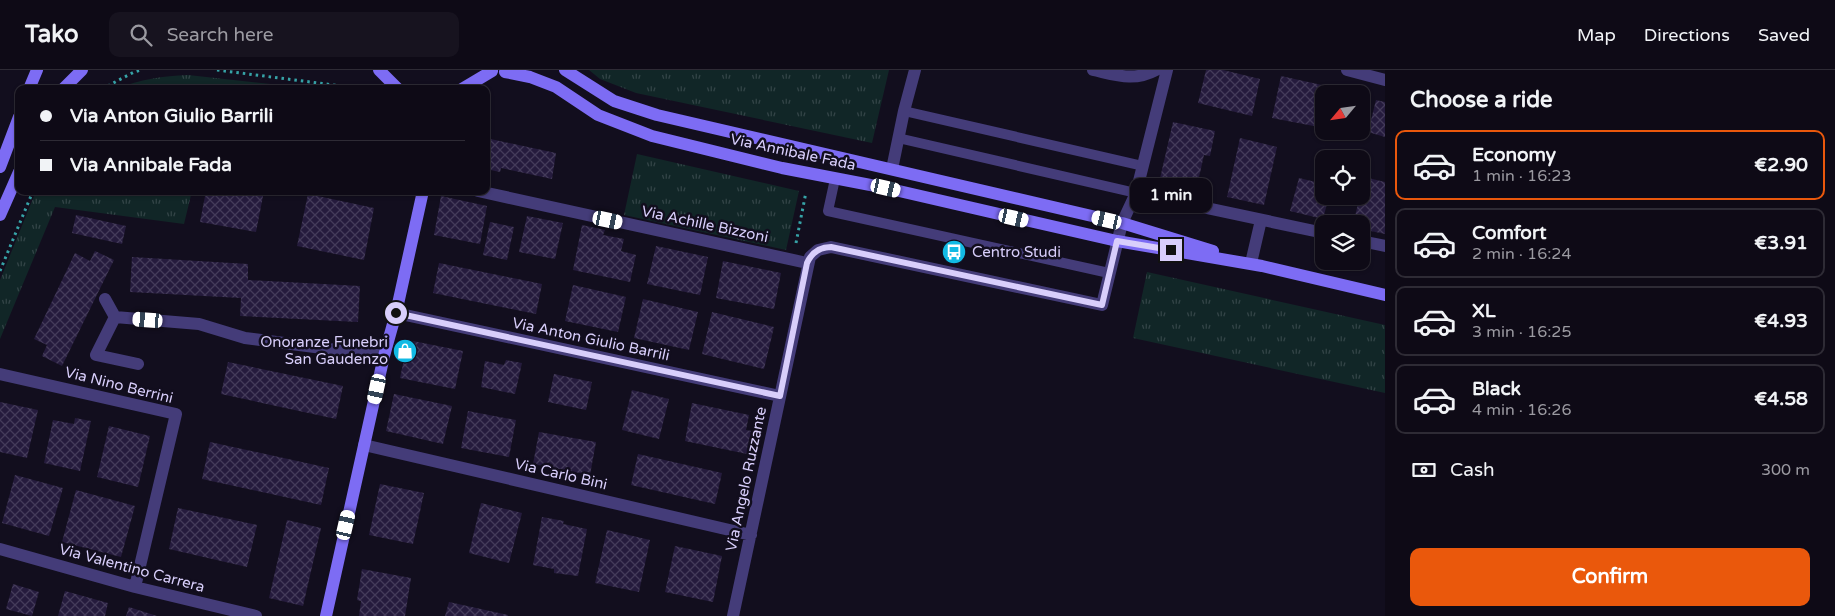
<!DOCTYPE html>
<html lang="en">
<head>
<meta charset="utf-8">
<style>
  body { margin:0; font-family:"Varela Round",sans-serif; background:#17131f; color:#f1f3f6; height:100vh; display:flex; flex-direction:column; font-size:19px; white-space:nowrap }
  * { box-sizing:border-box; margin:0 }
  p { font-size:16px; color:#9b9aa1 }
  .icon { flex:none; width:28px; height:28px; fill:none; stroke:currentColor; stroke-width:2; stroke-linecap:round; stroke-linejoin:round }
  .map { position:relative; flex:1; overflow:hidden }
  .side { display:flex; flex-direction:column; background:#0e0a16; width:450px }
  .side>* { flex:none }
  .top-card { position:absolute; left:15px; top:15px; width:475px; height:110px; border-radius:10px; box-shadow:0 1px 4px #0004,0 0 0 1px #2e2b35; display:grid; align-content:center; height:110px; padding:0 25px; background:#0e0a16 }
  .needle { width:32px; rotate:241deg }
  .tools { position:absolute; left:1315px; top:15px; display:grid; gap:10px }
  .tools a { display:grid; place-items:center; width:55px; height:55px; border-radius:10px; background:#0e0a16; box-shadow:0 1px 4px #0004,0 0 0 1px #2e2b35; font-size:25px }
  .end { position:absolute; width:22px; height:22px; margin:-11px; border:6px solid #d8cefb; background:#111; box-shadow:0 0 0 2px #111 }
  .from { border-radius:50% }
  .bubble { position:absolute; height:35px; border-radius:10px; background:#0e0a16; box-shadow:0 1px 4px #0004,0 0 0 1px #2e2b35; font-size:16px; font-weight:800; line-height:35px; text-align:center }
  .car { position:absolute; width:15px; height:30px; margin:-15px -8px; border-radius:6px; box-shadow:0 0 4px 1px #0007; background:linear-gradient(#fff 24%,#345 0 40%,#fff 0 76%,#345 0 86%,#fff 0) }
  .top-card b { display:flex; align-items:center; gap:18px; height:48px; font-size:19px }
  .top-card b+b { border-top:1px solid #2e2b35 }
  .top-card i { width:12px; height:12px; background:#f1f3f6 }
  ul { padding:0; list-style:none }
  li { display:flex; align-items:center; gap:15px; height:70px; margin:0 10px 8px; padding:0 15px; border:2px solid #2e2b35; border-radius:10px }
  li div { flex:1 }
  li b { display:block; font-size:19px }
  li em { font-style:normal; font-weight:800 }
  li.current { border-color:#ea580c }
  li>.icon { width:45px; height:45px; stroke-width:1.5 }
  h2 { padding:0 25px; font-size:22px; line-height:60px }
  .pay { display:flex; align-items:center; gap:12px; height:55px; padding:0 25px; font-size:19px }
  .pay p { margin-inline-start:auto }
  .button { display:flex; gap:10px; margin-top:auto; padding:10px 25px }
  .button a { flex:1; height:58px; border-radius:10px; background:#ea580c; color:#fff; font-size:20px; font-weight:800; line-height:58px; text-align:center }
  header { display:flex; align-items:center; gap:30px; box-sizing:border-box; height:70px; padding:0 25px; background:#0e0a16; border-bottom:1px solid #2e2b35 }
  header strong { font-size:24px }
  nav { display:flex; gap:28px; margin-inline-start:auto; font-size:18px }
  .search { width:350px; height:45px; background:#17131f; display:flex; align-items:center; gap:12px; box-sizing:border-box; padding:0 18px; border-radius:10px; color:#9b9aa1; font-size:19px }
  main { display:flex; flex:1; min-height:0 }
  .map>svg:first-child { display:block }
</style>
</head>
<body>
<header>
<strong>Tako</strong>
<div class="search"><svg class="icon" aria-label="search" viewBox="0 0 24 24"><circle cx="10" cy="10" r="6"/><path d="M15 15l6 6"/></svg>Search here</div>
<nav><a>Map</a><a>Directions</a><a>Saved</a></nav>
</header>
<main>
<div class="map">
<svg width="1385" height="546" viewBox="0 0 1385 546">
  <defs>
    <pattern id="grass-tufts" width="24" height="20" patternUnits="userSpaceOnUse" patternTransform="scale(1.25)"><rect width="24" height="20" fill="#112627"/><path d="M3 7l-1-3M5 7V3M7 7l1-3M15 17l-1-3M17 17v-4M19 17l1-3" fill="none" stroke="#334447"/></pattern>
    <pattern id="building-cross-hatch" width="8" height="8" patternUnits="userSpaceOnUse" patternTransform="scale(1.25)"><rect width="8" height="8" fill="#251b3d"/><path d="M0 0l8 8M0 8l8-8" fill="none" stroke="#443b5a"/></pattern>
  </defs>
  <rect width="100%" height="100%" fill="#120e1e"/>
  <path fill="url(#grass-tufts)" d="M 589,0 L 889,0 L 872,73 L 636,23 L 600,9 Z
    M 188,5 L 317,19 L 117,19 C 140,9 163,6 188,5 Z
    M 637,84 L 799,121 L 786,180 L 624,145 Z
    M 36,121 L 192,121 L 184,154 L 55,137 L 0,269 L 0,210 Z
    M 1147,202 L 1385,255 L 1385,323 L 1133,268 Z"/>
  <path fill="url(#building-cross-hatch)" d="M 1206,0 L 1223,0 L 1260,9 L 1252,46 L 1198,33 Z
    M 1281,6 L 1349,21 L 1349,24 L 1324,24 L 1324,58 L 1272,48 Z
    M 1376,30 L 1385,32 L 1385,67 L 1368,62 Z
    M 1173,52 L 1215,61 L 1210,86 L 1204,85 L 1195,125 L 1158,117 Z
    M 486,68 L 556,83 L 552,109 L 501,98 L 500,102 L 486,99 Z
    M 1240,68 L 1277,77 L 1264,135 L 1227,127 Z
    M 1364,107 L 1385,112 L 1385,164 L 1361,159 L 1361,154 L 1353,154 L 1360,126 L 1361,126 Z
    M 1299,108 L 1324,114 L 1324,126 L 1329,126 L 1323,149 L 1290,141 Z
    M 206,121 L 264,121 L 256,162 L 200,152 Z
    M 308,124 L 374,138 L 364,190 L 297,176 Z
    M 441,126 L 487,136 L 480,174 L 434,165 Z
    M 76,145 L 126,156 L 122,174 L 72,163 Z
    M 527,146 L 563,153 L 555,189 L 519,182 Z
    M 490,152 L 514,157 L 507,190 L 483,185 Z
    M 582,155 L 605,160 L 603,165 L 624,169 L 621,181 L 636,185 L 630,212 L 573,200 Z
    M 656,176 L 708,187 L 700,225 L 647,214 Z
    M 95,181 L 114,190 L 62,296 L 42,286 L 47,275 L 34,269 L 75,183 L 90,191 Z
    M 132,187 L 248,194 L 248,210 L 360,216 L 358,252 L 240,246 L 241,228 L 130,222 Z
    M 723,191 L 781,203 L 774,239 L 716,228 Z
    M 439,193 L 542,214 L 536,244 L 433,223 Z
    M 573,215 L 626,227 L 618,262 L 565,251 Z
    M 643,229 L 698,242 L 689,280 L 634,268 Z
    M 712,242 L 774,257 L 764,299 L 702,284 Z
    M 408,270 L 463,281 L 455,319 L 400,308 Z
    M 506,290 L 522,293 L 515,324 L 481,317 L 485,291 L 504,295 Z
    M 228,292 L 343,316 L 336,349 L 221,324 Z
    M 554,304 L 592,312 L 586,340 L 548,332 Z
    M 632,320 L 669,329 L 659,369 L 622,360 Z
    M 394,324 L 452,336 L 443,374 L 386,361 Z
    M 0,332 L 38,340 L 27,388 L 0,382 Z
    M 692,333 L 749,345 L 746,360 L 752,361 L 747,384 L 685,371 Z
    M 468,341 L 516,350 L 509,387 L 461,378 Z
    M 75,348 L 91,351 L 80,401 L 44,393 L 53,350 L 74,354 Z
    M 109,356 L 150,366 L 138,417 L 97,407 Z
    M 539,362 L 596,372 L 590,405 L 533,394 Z
    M 210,372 L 329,398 L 321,435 L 202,409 Z
    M 638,384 L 722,403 L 715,434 L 631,415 Z
    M 15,405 L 63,418 L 49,466 L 2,453 Z
    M 380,414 L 424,423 L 413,474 L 369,465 Z
    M 76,420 L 135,436 L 121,487 L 62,472 Z
    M 481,433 L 522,443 L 509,493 L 469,483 Z
    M 178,438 L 257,455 L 247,497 L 169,479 Z
    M 542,447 L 564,451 L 563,454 L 587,459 L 578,506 L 554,503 L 554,499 L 533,495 Z
    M 287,450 L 321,458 L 303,536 L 269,528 Z
    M 607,460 L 650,470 L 639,522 L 595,513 Z
    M 675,476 L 722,486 L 713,532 L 665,522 Z
    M 362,499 L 411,508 L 405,546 L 359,546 L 361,531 L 357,530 Z
    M 13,514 L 39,522 L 32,546 L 6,539 Z
    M 65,521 L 108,533 L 105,546 L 58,546 Z
    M 449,532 L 508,545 L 508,546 L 445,546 Z
    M 129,537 L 157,546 L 126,546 Z"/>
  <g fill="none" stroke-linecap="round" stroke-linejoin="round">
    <path stroke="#36a3a7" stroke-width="3" stroke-dasharray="2.5 4" stroke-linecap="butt" d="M 217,0 L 365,19
      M 102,19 L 134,2 L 141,0
      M 796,173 L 806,122
      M 0,201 L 33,121"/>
    <path stroke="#443c79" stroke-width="10" d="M 904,41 L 1143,96
      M 898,68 L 1136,123
      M 835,109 L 828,141 L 1109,203"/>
    <path stroke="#443c79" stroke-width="12" d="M 1093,0 C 1116,5 1134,12 1156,0
      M 1347,0 L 1385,10
      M 892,99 L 904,41 L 915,0
      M 478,121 L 807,193
      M 1136,123 L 1324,163
      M 1361,171 L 1385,176
      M 1251,193 L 1261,150
      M 105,229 L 115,247
      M 396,243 L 780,326
      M 115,247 L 199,254 L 245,268 L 384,286
      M 115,247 L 96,285 L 138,294
      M 0,304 L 176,344 L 135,517
      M 364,375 L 751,465
      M 0,479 L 135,517 L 256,546
      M 733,546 L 810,187 L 818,180 L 831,177 L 1102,235 L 1122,153 L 1136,123 L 1167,0"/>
    <path stroke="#7d6cf4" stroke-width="12" d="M 379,0 L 398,19
      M 565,0 L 614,31 L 657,45 L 1122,153 L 1213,181
      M 505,2 L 530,7 L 556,17 L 598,45 L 652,66 L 782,98 L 886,118 L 1117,171 L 1262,196 L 1385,225
      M 29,19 L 37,0
      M 63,19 L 82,0
      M 462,19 L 492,1
      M 0,97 L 19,47
      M 0,145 L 19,102
      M 326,546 L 384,286 L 396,243 L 423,121"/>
  </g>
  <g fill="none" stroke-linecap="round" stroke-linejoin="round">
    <path stroke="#d8cefb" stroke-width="6" d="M 396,243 L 780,326 L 807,193 C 812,182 820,177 831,177 L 1102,235 L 1117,171 L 1171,180"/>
  </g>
  <defs>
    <g id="bus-disc" transform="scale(1.25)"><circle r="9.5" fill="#12bae4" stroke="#120e1e"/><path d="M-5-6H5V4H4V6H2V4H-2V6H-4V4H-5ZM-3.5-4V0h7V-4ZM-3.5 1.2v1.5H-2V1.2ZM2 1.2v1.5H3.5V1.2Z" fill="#fff"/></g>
    <g id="shop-disc" transform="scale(1.25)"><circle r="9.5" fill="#12bae4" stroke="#120e1e"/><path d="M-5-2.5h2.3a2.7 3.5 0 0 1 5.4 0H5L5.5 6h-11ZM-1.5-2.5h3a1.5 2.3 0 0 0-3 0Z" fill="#fff"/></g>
  </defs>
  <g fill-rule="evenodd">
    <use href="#bus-disc" x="954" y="182"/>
    <use href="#shop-disc" x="405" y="281"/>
  </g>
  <g text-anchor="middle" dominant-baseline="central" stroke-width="5" stroke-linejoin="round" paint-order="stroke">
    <g font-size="15" fill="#d8cefb" stroke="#120e1e">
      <text transform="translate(793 82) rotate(12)">Via Annibale Fada</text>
      <text transform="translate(705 154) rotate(12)">Via Achille Bizzoni</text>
      <text transform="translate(591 269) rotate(12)">Via Anton Giulio Barrili</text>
      <text transform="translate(119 315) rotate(14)">Via Nino Berrini</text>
      <text transform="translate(561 404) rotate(13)">Via Carlo Bini</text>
      <text transform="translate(746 409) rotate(-78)">Via Angelo Ruzzante</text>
      <text transform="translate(132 498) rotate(15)">Via Valentino Carrera</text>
    </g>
    <g font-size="15" fill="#d8cefb" stroke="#120e1e" text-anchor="start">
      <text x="972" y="182">Centro Studi</text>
      <text x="388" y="272" text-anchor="end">Onoranze Funebri<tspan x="388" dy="17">San Gaudenzo</tspan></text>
    </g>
  </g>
</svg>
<div class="tools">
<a><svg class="needle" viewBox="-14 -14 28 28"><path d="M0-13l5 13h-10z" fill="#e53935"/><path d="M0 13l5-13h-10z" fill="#9b9aa1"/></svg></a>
<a><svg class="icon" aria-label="locate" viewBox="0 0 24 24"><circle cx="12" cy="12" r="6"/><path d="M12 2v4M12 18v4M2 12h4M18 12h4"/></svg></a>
<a><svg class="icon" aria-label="layers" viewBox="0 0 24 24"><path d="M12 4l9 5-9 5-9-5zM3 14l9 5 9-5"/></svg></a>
</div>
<i class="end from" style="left:396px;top:243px"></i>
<i class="end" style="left:1171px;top:180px"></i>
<div class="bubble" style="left:1130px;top:108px;width:82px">1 min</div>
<i class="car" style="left:886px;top:118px;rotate:103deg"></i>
<i class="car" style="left:1014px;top:148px;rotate:103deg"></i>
<i class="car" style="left:608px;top:150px;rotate:102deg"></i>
<i class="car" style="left:1107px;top:150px;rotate:283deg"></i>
<i class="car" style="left:148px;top:250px;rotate:274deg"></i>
<i class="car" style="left:377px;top:319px;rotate:192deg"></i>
<i class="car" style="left:346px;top:455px;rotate:13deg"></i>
<div class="top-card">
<b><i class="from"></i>Via Anton Giulio Barrili</b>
<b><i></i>Via Annibale Fada</b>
</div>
</div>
<section class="side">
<h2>Choose a ride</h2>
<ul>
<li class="current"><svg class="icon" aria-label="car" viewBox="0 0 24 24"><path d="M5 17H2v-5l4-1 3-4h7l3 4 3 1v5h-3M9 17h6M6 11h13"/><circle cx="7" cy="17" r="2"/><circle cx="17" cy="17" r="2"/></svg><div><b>Economy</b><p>1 min · 16:23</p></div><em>€2.90</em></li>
<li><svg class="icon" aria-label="car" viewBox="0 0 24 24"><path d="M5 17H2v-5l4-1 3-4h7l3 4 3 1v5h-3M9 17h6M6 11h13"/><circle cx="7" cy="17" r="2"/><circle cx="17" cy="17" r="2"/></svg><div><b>Comfort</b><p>2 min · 16:24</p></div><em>€3.91</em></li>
<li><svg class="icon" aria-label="car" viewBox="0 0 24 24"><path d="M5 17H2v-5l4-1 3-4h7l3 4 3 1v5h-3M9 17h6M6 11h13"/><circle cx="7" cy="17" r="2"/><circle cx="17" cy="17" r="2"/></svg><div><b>XL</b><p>3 min · 16:25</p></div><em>€4.93</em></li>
<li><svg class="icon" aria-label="car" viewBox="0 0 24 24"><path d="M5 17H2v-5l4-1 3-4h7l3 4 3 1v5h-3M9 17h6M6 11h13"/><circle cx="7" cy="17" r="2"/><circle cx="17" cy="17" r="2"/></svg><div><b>Black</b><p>4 min · 16:26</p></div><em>€4.58</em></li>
</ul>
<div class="pay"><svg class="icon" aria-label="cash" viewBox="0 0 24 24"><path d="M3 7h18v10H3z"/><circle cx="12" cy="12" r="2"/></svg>Cash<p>300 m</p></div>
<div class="button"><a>Confirm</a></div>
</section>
</main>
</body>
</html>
